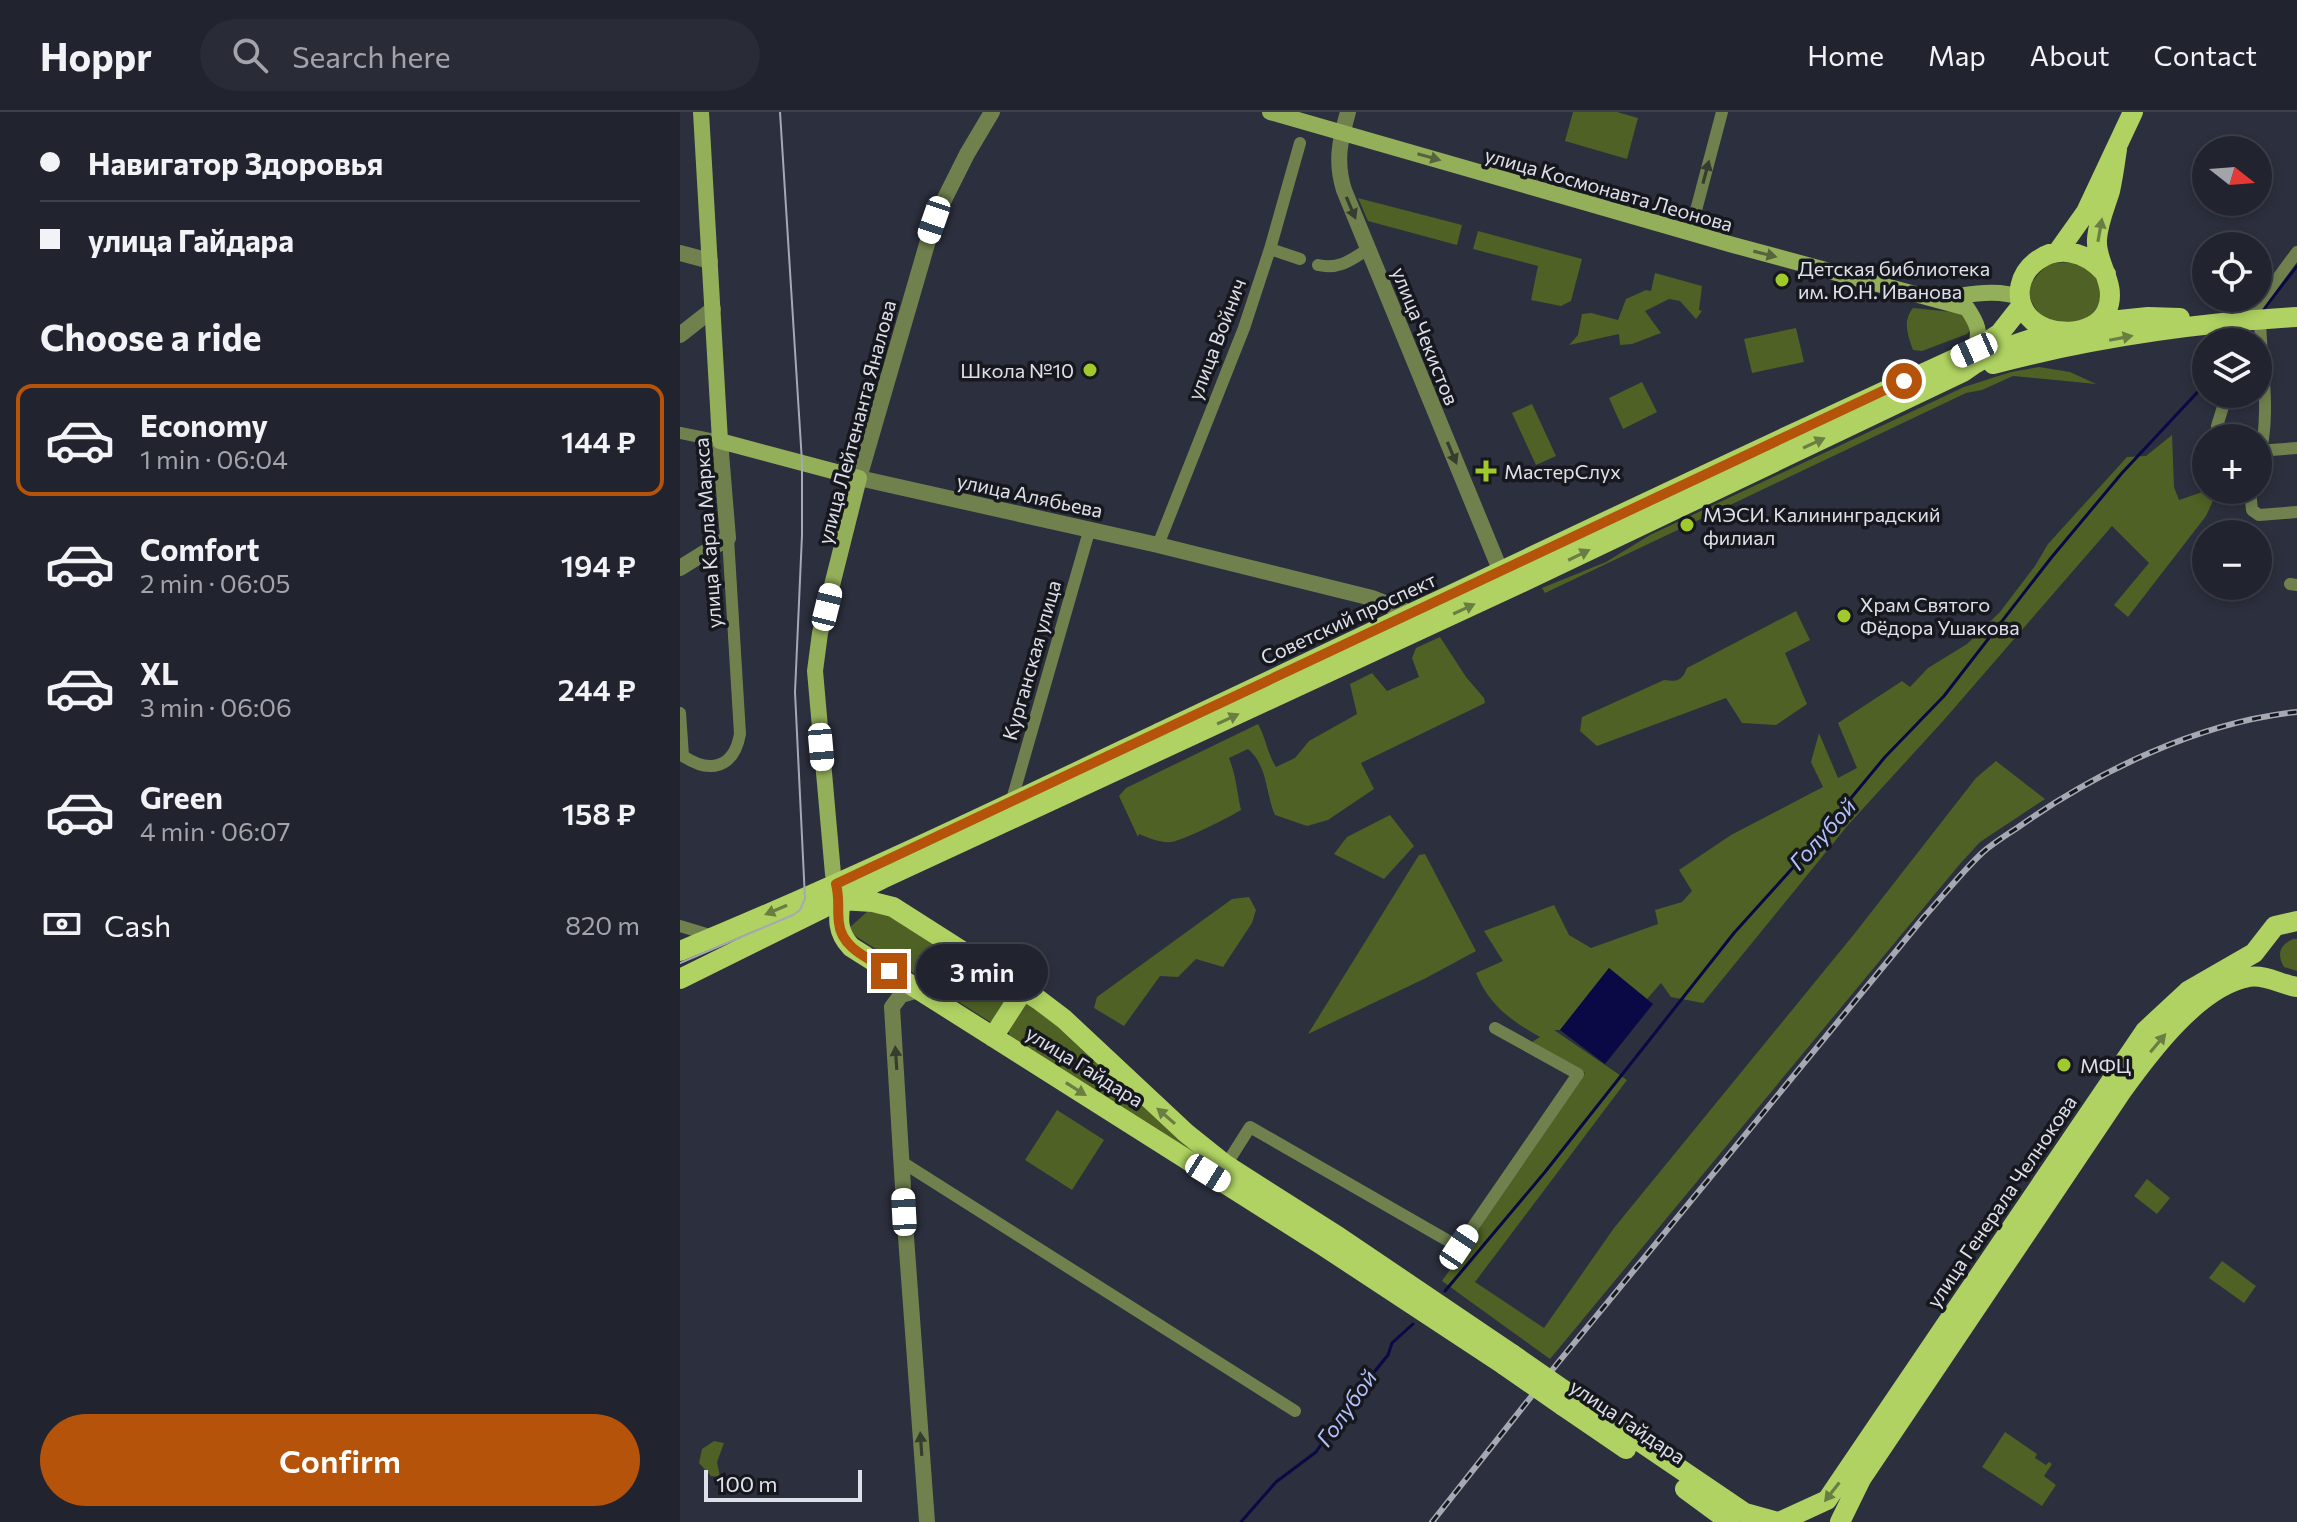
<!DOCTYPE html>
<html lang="en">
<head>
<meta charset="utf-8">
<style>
  body { margin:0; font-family:Commissioner,sans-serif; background:#292b36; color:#f1f3f6; height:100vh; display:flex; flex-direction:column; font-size:30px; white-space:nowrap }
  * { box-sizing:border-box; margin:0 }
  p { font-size:26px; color:#a2a4aa }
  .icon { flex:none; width:44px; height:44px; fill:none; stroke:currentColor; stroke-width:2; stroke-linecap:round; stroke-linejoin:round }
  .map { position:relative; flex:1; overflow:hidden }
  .details { display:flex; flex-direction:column; background:#21232e; width:680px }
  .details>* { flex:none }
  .top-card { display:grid; align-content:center; height:176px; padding:0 40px; background:#21232e }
  .needle { width:52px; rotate:107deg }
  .buttons { position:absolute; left:1512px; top:24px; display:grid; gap:16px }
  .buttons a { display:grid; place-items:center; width:80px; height:80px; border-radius:50%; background:#21232e; box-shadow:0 4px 12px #0003,0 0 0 2px #3e404a; font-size:40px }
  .scale { position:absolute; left:24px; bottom:20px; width:158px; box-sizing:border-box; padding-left:8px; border:4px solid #dde0e9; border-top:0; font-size:22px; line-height:28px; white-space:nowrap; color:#dde0e9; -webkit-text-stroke:6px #16181e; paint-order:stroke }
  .end { position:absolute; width:36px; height:36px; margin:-18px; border:10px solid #b45309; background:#fff; box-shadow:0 0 0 4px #fff }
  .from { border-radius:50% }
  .bubble { position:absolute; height:56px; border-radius:28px; background:#21232e; box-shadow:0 4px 12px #0003,0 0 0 2px #3e404a; font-size:26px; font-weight:600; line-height:56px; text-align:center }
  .car { position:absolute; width:24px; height:48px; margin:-24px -12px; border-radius:10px; box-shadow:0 0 6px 2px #0007; background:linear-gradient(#fff 24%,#345 0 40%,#fff 0 76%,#345 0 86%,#fff 0) }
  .top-card b { display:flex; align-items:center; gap:28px; height:76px; font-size:30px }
  .top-card b+b { border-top:2px solid #3e404a }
  .top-card i { width:20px; height:20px; background:#f1f3f6 }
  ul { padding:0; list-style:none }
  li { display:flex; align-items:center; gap:24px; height:112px; margin:0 16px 12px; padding:0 24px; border:4px solid transparent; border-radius:16px }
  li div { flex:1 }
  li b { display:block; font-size:30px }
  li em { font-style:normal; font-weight:600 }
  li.selected { border-color:#b45309 }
  li>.icon { width:72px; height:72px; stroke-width:1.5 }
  h2 { padding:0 40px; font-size:36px; line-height:96px }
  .pay { display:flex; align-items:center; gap:20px; height:88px; padding:0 40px; font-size:30px }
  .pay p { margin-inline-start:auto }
  .action { display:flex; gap:16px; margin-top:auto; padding:16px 40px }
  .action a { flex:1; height:92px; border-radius:48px; background:#b45309; color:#fff; font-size:32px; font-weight:600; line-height:92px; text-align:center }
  header { display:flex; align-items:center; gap:48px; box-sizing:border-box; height:112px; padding:0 40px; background:#21232e; border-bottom:2px solid #3e404a }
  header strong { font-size:38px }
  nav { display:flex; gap:44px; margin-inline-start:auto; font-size:28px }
  .search { width:560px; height:72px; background:#292b36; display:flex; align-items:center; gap:20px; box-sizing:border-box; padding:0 28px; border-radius:44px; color:#a2a4aa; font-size:30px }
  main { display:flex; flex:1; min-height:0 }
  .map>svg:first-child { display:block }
</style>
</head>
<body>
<header>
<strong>Hoppr</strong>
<div class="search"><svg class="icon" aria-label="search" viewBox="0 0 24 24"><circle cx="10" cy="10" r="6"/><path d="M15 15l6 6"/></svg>Search here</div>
<nav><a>Home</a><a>Map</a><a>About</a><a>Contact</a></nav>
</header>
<main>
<section class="details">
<div class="top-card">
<b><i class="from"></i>Навигатор Здоровья</b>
<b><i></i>улица Гайдара</b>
</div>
<h2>Choose a ride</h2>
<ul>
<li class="selected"><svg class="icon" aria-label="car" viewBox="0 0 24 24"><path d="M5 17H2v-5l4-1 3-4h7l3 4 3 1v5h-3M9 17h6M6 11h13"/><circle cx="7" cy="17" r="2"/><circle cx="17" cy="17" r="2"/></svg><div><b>Economy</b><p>1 min · 06:04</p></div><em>144 ₽</em></li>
<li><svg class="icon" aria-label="car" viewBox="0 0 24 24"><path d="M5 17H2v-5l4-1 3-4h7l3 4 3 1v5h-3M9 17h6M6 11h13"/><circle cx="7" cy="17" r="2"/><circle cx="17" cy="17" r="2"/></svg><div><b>Comfort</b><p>2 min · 06:05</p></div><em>194 ₽</em></li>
<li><svg class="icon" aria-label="car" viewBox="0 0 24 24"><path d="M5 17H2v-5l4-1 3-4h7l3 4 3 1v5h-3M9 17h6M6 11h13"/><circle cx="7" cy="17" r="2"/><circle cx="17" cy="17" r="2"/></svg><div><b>XL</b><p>3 min · 06:06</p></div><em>244 ₽</em></li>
<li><svg class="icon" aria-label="car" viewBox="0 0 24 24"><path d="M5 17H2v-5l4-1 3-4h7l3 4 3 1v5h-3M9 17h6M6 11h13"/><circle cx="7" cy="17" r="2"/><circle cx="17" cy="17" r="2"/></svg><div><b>Green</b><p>4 min · 06:07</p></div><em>158 ₽</em></li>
</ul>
<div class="pay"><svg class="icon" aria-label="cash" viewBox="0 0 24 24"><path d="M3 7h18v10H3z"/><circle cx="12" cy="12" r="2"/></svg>Cash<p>820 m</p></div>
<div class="action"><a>Confirm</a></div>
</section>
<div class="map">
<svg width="1617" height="1410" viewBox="0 0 1617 1410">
  <rect width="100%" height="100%" fill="#2c2f3d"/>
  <path fill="#4f6125" d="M 893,0 L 937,0 L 958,6 L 947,47 L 885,29 Z
    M 678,86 L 782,113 L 777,133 L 688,109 Z
    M 798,119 L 902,147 L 891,189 L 881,194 L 851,188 L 858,154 L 793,137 Z
    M 1398,150 L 1417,162 L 1424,185 C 1404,216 1400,214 1365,208 C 1342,182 1345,175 1369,151 Z
    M 975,161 L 1022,174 L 1019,198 L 1022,199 L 1016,207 L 1000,189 L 989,187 L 965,199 L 981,221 L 952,232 L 940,233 L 939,222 L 889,233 L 898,223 L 902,202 L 911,201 L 938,208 L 946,187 L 966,178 L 971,179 Z
    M 1233,196 L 1283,201 L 1291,217 L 1287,222 L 1242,239 L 1233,238 C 1228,223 1222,210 1233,196 Z
    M 1116,216 L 1124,250 L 1072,261 L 1064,227 Z
    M 1359,255 L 1390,260 L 1416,272 L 1333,264 L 1302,278 L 1286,281 L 865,481 L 862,476 L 926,450 L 970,423 L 1284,275 L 1331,260 Z
    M 962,270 L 977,300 L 943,317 L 929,286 Z
    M 852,292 L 876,344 L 856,353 L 832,301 Z
    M 1492,323 L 1494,375 L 1499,388 L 1528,378 L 1538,378 L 1526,404 L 1448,505 L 1434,493 L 1469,451 L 1432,414 L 1263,609 L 1168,713 L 1023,891 L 991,885 L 981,871 L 967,887 L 929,856 L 880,918 L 874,918 L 947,968 L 795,1170 L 864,1216 L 934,1116 L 1175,821 L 1296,666 L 1316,649 L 1365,687 L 1300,730 L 1279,753 L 870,1247 L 762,1169 L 905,961 L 852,930 L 860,925 C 830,908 809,893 796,861 L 823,849 L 804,819 L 874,793 L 889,823 L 911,836 L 978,812 L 975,798 L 1002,790 L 1012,779 L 999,758 L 1051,723 L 1143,675 L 1131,650 L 1139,621 L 1158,666 L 1177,656 L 1158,611 L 1222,569 L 1230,575 L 1248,556 L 1287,532 L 1320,500 L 1355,454 L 1368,432 L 1447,345 L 1466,344 Z
    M 1116,499 L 1130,528 L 1105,541 L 1127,592 L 1096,613 L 1062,611 L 1046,586 L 917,634 L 900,619 L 902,605 L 984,568 C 997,570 1002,569 1007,556 Z
    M 760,525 L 786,565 L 804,586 L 805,591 L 681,651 L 694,677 L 648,708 L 627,714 L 595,703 C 585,680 588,654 568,637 L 549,646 C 556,663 557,680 561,698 C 552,704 500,730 491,730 C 480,731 469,726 459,722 L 458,725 L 439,684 L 446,676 L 578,612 C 586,626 587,641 596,655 L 615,646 L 629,629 L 677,602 L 670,572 L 692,561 L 707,579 L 739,565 L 732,546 L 736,536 Z
    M 710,703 L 734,734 L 704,767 L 654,742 L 667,725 Z
    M 745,742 L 796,839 L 746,866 L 628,922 L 739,743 Z
    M 569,785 L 576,798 L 572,811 L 543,855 L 516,847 L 498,865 L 480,864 L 444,914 L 414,896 L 417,885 L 552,787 Z
    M 188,799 L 221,805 L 335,879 L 315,913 L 177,825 L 168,817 Z
    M 1613,827 L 1617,827 L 1617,859 L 1604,855 C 1597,843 1599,833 1613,827 Z
    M 353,891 L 513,1035 L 509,1041 L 330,926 L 328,917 L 345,892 Z
    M 377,998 L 424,1028 L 392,1078 L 345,1048 Z
    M 1467,1067 L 1490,1086 L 1477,1102 L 1454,1084 Z
    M 1542,1149 L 1576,1174 L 1564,1191 L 1529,1166 Z
    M 1325,1320 L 1357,1342 L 1355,1346 L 1366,1353 L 1369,1350 L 1372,1352 L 1364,1364 L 1376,1373 L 1362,1394 L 1302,1355 Z
    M 34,1329 L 44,1331 L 37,1350 L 40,1365 L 31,1364 L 19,1351 L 22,1337 Z"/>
  <path fill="#0b0846" d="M 929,856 L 973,892 L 925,952 L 880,918 Z"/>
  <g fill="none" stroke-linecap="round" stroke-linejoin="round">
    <path stroke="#0b0846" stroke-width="3" d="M 1583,198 L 1617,154
      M 1564,230 L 1573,215
      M 765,1179 L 865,1060 L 1054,821 L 1118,750 L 1205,645 L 1264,584 L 1371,446 L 1442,361 L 1526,271
      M 561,1410 L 596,1370 L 636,1340 L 670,1290 L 708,1243 L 712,1231 L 733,1212"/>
    <path stroke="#70814e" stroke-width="12" d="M 1010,121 L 1042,0
      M 590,137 L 620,147
      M 638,153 C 659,158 671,148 688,137
      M 1567,208 L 1617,140
      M 0,321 L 40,329
      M 1539,326 L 1537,314 L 1547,282
      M 1578,339 L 1617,336
      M 1520,347 L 1526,345
      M 1578,350 C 1592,304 1581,255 1580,207
      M 1570,378 L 1572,398 L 1579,403 L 1617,400
      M 478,433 L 564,216 L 590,137 L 620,31
      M 1610,472 L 1617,473
      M 0,601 L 3,644 C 30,662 54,656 60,622 L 48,426
      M 331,691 L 410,416
      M 0,814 L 33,824
      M 222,1050 L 615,1299
      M 546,1053 L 570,1015 L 779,1135 L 898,962 L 815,916"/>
    <path stroke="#70814e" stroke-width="16" d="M 312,0 L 287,42 L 254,108 L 179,366 L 478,433 L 692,486 L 733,502
      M 668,0 C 660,28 655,49 664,78 L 821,460
      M 0,141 L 30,149
      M 0,223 L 33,197
      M 0,456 L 48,426 L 40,329
      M 238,878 L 221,883 L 212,895 L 226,1125 L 247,1410"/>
    <path stroke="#94af5a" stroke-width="16" d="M 21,0 L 40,329 L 179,366 L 140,521 L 135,559 L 153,762 L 159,781
      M 590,0 L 1053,133 L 1287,196 C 1297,211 1302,220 1294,238
      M 1263,186 C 1290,183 1316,176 1342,186"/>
    <path stroke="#afd262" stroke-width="20" d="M 1379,138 L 1406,100 L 1453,0
      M 1426,162 C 1379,108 1317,165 1348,204 C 1366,226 1415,226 1427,198 C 1438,172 1415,152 1417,127 C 1418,111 1425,95 1430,79 C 1433,66 1435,51 1437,37
      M 1420,210 L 1468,205 L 1500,206
      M 1313,252 C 1412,226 1515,211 1617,205
      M 161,788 C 158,807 157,820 171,835 L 642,1133 L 824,1253
      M 161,788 L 193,790 L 213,795 L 359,888 L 384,907 L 506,1021 L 546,1053 L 659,1125 L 832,1242
      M 0,839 C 163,772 323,695 483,619 C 753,492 1022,362 1294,238 L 1320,221 L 1342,193
      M 0,867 L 202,767 L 845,469 L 1283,260 C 1311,239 1342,229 1376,220
      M 313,925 L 344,877
      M 891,1283 L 1065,1401 L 1098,1410
      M 883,1294 L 946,1337
      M 1005,1377 L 1050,1410
      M 1099,1410 L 1147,1388 L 1465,919 L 1508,879 L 1574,841 L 1595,814 L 1617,809
      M 1160,1410 L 1181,1367 L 1442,979 C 1470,940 1519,874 1569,865 C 1585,862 1602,873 1617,875"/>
    <path stroke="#a6a9b4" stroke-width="2" d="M 0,851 L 113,803 L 120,798 L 125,787 L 115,580 L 122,423 L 122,350 L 100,0"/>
    <g stroke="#a6a9b4" stroke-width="6">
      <path id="rail" d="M 752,1410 L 877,1252 L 1244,805 C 1263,784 1281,761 1302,741 C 1312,732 1325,724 1337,716 C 1416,660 1519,610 1617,600"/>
    </g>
    <use href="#rail" stroke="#16181e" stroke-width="3" stroke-dasharray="9" stroke-linecap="butt"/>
    <path stroke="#afd262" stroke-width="20" d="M 832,1242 L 891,1283
      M 824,1253 L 883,1294"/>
  </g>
  <defs><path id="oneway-solid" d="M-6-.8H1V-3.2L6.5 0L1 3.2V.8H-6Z" transform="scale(2)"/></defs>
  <g fill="#55643c">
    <use href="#oneway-solid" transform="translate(749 45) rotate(16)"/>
    <use href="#oneway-solid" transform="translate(1085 142) rotate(14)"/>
  </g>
  <g fill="#363d2f">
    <use href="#oneway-solid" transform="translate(1026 60) rotate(-75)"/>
    <use href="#oneway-solid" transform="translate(671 96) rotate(67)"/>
    <use href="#oneway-solid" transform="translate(772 341) rotate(67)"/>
    <use href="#oneway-solid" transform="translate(216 946) rotate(-94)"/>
    <use href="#oneway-solid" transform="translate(241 1332) rotate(-94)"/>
  </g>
  <g fill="#6a7e43">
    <use href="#oneway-solid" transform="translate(1420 118) rotate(-80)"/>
    <use href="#oneway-solid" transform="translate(1441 226) rotate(-11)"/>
    <use href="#oneway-solid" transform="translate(1134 331) rotate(-25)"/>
    <use href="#oneway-solid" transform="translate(899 443) rotate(-26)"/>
    <use href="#oneway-solid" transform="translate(784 497) rotate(-25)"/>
    <use href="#oneway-solid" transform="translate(548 607) rotate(-25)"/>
    <use href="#oneway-solid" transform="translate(96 798) rotate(157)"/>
    <use href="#oneway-solid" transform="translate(1478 931) rotate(-50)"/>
    <use href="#oneway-solid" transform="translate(396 977) rotate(32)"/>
    <use href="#oneway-solid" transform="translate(486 1004) rotate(-139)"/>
    <use href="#oneway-solid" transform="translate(1152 1380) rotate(128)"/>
  </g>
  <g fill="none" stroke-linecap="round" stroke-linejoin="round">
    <path stroke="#b45309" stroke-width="10" d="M 209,859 C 190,847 161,836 159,811 C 157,797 160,787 156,772 L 1224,269"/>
  </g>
  <g fill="#a0c92b" stroke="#16181e" stroke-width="3">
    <circle cx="1102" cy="168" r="8"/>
    <circle cx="410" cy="258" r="8"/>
    <path d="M802 347h8v8h8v8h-8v8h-8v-8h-8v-8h8z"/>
    <circle cx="1007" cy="413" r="8"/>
    <circle cx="1164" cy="504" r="8"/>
    <circle cx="1384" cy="953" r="8"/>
  </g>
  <g text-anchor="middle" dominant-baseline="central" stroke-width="7" stroke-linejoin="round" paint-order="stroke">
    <g font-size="20" fill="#dde0e9" stroke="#16181e">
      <text transform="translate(929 77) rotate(16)">улица Космонавта Леонова</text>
      <text transform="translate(746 224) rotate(68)">улица Чекистов</text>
      <text transform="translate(536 227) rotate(-69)">улица Войнич</text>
      <text transform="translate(176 310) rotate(-75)">улица Лейтенанта Яналова</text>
      <text transform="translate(350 383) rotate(12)">улица Алябьева</text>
      <text transform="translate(27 421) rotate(-94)">улица Карла Маркса</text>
      <text transform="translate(668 506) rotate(-25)">Советский проспект</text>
      <text transform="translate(351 548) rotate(-74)">Курганская улица</text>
      <text transform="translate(405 954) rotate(32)">улица Гайдара</text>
      <text transform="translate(1321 1089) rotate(-56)">улица Генерала Челнокова</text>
      <text transform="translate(948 1309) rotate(34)">улица Гайдара</text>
    </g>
    <g font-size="20" fill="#dde0e9" stroke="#16181e" text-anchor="start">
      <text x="1118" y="156">Детская библиотека<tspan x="1118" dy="23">им. Ю.Н. Иванова</tspan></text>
      <text x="394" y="258" text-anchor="end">Школа №10</text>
      <text x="824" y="359">МастерСлух</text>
      <text x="1023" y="402">МЭСИ. Калининградский<tspan x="1023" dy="23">филиал</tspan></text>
      <text x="1180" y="492">Храм Святого<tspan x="1180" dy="23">Фёдора Ушакова</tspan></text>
      <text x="1400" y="953">МФЦ</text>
    </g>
    <g font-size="22" font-style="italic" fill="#b3c2fd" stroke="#16181e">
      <text transform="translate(1142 722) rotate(-48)">Голубой</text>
      <text transform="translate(666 1296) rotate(-55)">Голубой</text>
    </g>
  </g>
</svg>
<div class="buttons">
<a><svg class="needle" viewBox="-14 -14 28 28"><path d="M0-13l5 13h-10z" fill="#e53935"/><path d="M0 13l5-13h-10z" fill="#a2a4aa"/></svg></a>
<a><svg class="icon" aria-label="locate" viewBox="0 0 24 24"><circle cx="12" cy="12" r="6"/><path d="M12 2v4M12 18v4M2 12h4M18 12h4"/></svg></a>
<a><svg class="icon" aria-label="layers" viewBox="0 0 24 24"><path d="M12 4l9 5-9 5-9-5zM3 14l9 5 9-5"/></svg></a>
<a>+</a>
<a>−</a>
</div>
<div class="scale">100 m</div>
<i class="end from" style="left:1224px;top:269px"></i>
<i class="end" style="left:209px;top:859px"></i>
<div class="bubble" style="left:236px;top:832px;width:132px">3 min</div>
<i class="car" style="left:254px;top:108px;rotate:199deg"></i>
<i class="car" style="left:1294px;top:238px;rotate:246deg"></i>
<i class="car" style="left:147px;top:495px;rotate:14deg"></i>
<i class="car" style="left:141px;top:635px;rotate:175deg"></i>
<i class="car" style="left:528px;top:1061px;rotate:122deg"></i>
<i class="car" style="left:224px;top:1100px;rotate:357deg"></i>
<i class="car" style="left:779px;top:1135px;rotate:34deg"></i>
</div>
</main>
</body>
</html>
